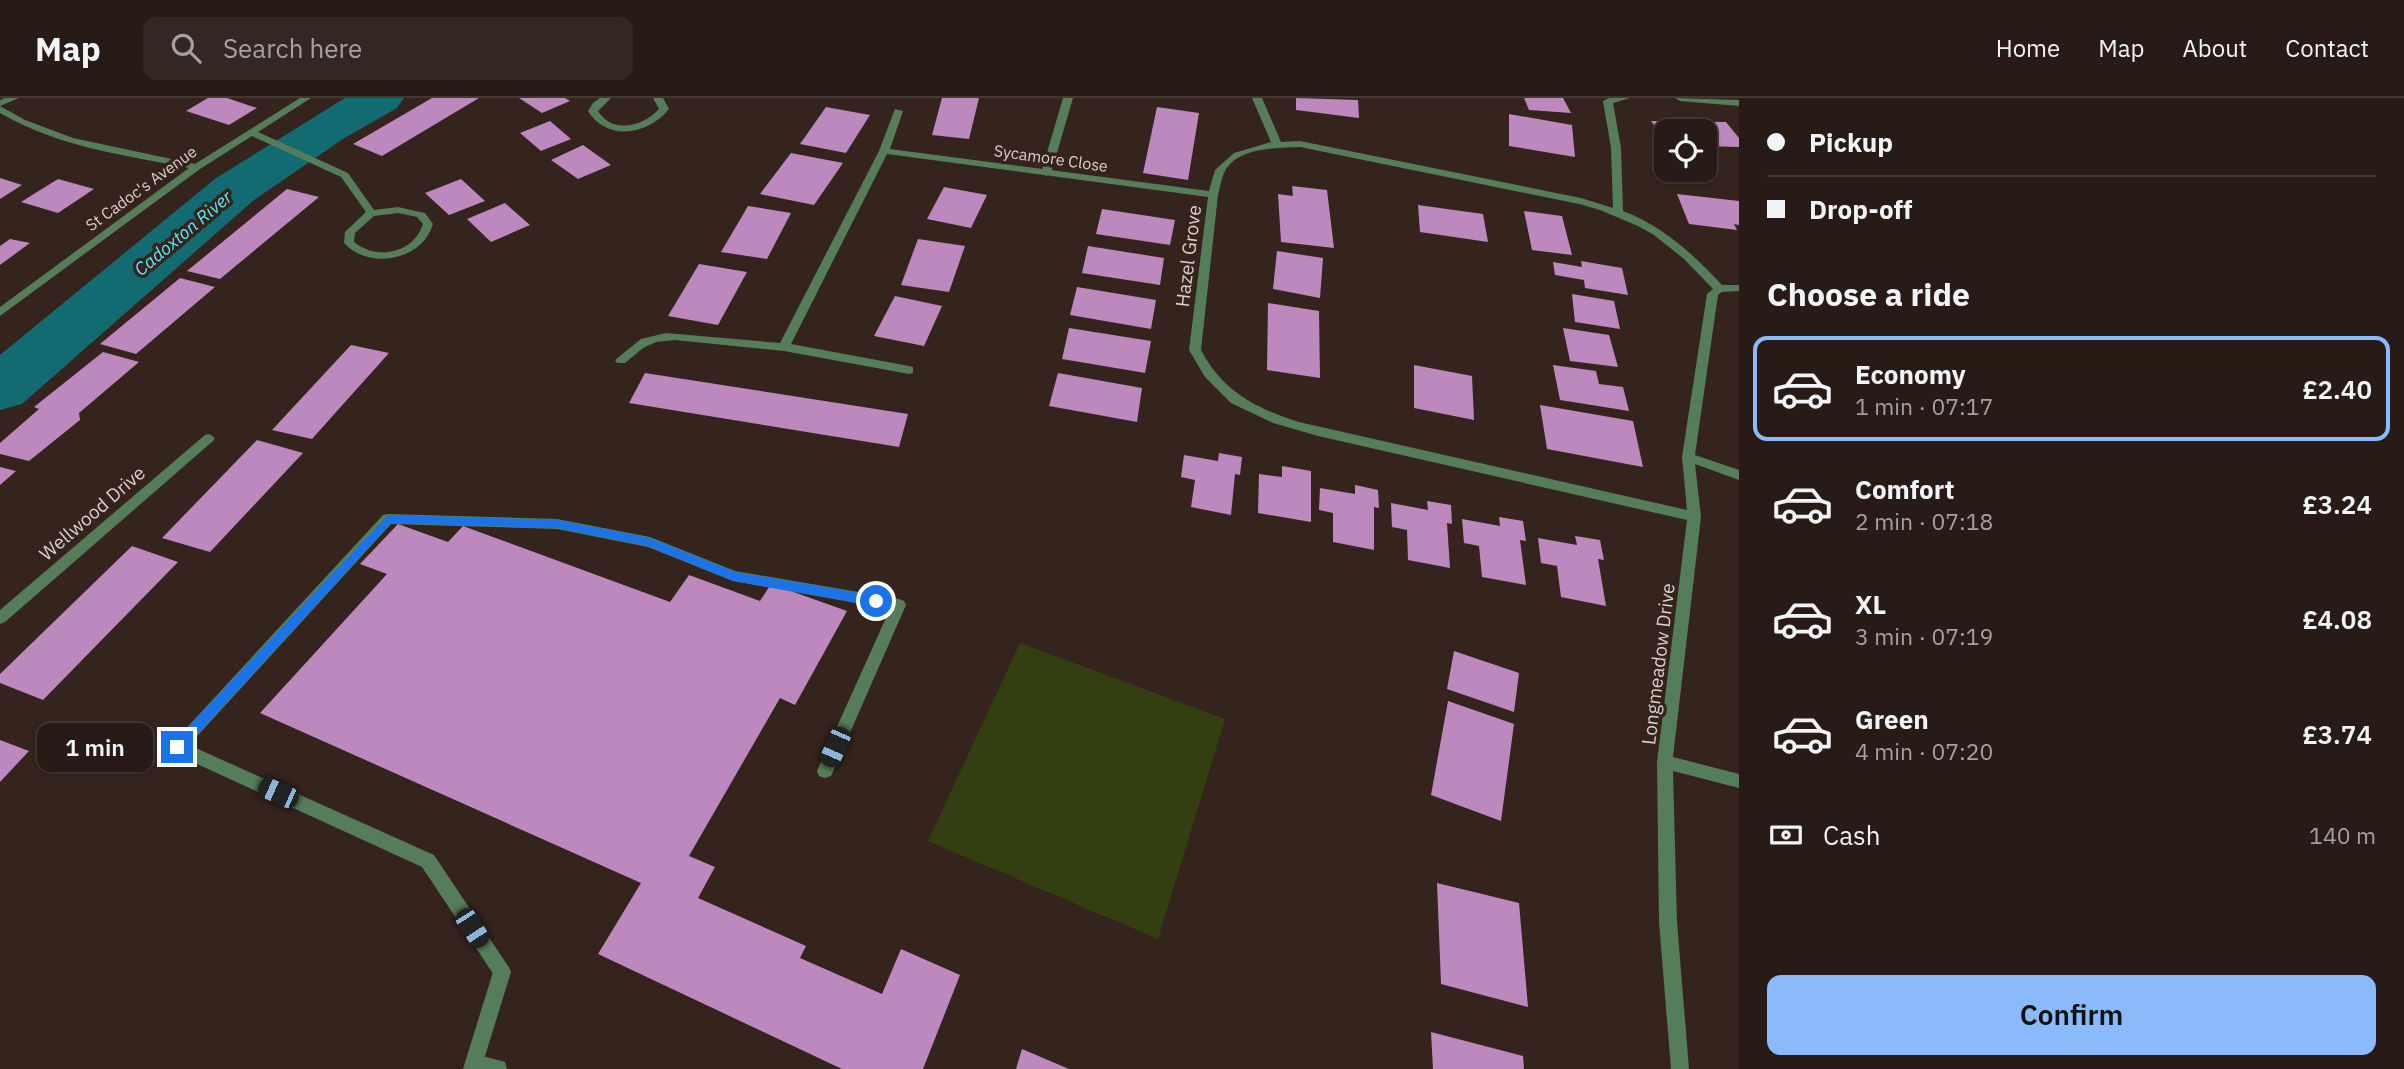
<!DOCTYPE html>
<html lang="en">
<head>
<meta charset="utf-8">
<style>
  body { margin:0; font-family:"IBM Plex Sans",sans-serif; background:#342723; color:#f1f3f6; height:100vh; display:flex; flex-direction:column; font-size:26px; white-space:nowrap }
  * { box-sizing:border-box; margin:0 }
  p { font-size:23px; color:#a5a1a1 }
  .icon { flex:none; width:38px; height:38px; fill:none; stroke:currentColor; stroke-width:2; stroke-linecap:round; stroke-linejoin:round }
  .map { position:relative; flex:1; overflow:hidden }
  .panel { display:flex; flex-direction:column; background:#281a16; width:665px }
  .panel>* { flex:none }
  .hud { display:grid; align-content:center; height:154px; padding:0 28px; background:#281a16 }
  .tools { position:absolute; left:1654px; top:21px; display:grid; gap:14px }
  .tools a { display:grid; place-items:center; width:63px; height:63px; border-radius:14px; background:#281a16; box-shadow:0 2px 5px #0004,0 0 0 2px #443835; font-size:35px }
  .end { position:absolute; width:32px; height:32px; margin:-16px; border:9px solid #1a73e8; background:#fff; box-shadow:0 0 0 4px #fff }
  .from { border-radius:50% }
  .bubble { position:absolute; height:49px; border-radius:14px; background:#281a16; box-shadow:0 2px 5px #0004,0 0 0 2px #443835; font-size:23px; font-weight:600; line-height:49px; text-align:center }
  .car { position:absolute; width:21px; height:42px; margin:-21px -10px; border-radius:9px; box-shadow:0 0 5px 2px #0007; background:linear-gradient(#222 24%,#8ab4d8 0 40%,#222 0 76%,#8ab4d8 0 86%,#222 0) }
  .hud b { display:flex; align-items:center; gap:24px; height:66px; font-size:26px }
  .hud b+b { border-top:2px solid #443835 }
  .hud i { width:18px; height:18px; background:#f1f3f6 }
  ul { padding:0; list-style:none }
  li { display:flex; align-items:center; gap:21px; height:105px; margin:0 14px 10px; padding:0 14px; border:4px solid transparent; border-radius:14px }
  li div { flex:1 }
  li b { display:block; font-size:26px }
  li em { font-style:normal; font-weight:600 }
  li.selected { border-color:#8abafc }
  li>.icon { width:63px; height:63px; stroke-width:1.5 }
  h2 { padding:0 28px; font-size:32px; line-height:84px }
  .pay { display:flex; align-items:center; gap:18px; height:77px; padding:0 28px; font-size:26px }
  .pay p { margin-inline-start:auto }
  .cta { display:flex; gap:14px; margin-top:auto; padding:14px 28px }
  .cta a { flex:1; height:80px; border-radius:14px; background:#8abafc; color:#111; font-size:28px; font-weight:600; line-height:80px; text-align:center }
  header { display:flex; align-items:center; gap:42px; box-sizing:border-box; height:98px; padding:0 35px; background:#281a16; border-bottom:2px solid #443835 }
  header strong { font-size:33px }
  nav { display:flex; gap:38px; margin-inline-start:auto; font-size:24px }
  .search { width:490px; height:63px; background:#342723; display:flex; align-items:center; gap:18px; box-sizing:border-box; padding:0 24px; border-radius:14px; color:#a5a1a1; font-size:26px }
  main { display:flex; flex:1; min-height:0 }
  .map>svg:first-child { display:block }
</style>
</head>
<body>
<header>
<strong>Map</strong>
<div class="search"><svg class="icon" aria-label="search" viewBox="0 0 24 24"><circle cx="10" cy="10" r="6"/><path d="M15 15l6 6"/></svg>Search here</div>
<nav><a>Home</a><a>Map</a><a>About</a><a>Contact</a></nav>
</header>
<main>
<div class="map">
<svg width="1739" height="971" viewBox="0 0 1739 971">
  <rect width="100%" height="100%" fill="#35231d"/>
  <path fill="#343f11" d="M 1020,545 L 1225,621 L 1158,841 L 928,743 Z"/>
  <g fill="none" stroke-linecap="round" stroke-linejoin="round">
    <path fill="#136b72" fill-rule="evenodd" d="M 345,0 L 404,0 L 397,10 L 343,41 L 254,102 L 22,306 L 0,312 L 0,257 L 216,80 Z"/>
  </g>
  <path fill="#bd88bd" d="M 208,0 L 227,0 L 257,10 L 229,27 L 186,13 Z
    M 432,0 L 479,0 L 382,58 L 353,46 Z
    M 519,0 L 565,0 L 570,3 L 542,15 Z
    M 942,0 L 979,0 L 969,41 L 932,37 Z
    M 1296,0 L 1358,2 L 1359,20 L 1296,12 Z
    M 1524,0 L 1563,0 L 1571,15 L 1529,12 Z
    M 826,9 L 870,17 L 846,55 L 800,46 Z
    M 1157,9 L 1199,15 L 1188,82 L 1143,75 Z
    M 1509,16 L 1572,27 L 1575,59 L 1509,48 Z
    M 550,23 L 571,41 L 541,53 L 520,35 Z
    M 1651,23 L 1726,24 L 1739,40 L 1739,49 L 1704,48 L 1704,33 L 1666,33 L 1666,43 Z
    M 583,47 L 611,67 L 578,81 L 551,62 Z
    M 791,55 L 843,65 L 814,107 L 760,96 Z
    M 0,80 L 22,87 L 0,101 Z
    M 58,81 L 94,91 L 58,115 L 21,104 Z
    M 461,81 L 485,103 L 449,117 L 425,95 Z
    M 1292,88 L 1327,92 L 1334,150 L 1281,144 L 1278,96 L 1293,98 Z
    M 944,89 L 987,97 L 971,130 L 927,121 Z
    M 287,91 L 319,99 L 220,181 L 187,173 Z
    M 1677,96 L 1739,103 L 1739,127 L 1734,126 L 1737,132 L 1689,126 Z
    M 505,105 L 530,127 L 491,144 L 467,121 Z
    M 1418,107 L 1483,116 L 1488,144 L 1420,134 Z
    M 748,108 L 791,115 L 767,161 L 721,154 Z
    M 1102,111 L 1175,122 L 1170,147 L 1096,136 Z
    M 1524,113 L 1562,118 L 1572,157 L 1532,152 Z
    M 10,141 L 30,145 L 0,167 L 0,148 Z
    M 918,141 L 965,148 L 949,194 L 901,187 Z
    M 1088,148 L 1164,160 L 1160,187 L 1082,175 Z
    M 1277,153 L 1323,160 L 1320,200 L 1273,191 Z
    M 1581,163 L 1622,170 L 1628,197 L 1585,190 L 1584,182 L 1555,177 L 1553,164 L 1582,169 Z
    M 699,166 L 747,174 L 718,227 L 668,218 Z
    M 180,180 L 215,189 L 136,256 L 100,246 Z
    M 1077,189 L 1156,202 L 1151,231 L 1070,217 Z
    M 1572,196 L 1614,203 L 1620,231 L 1575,224 Z
    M 895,198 L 942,208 L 924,248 L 874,238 Z
    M 1268,205 L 1319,213 L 1320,280 L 1267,272 Z
    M 1069,230 L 1151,243 L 1145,275 L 1062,261 Z
    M 1563,230 L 1609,237 L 1618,269 L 1570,263 Z
    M 351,247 L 389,255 L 312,341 L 272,332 Z
    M 103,254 L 139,264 L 79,315 L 80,322 L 29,363 L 0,356 L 0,345 L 39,311 L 34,309 Z
    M 1414,267 L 1472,278 L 1474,322 L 1414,310 Z
    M 1553,267 L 1596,273 L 1599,286 L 1623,289 L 1629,313 L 1560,302 Z
    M 645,275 L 908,316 L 899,349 L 629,305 Z
    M 1058,275 L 1142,290 L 1137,324 L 1049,308 Z
    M 1540,307 L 1633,323 L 1643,369 L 1547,351 Z
    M 257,342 L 303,355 L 210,454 L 162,440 Z
    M 1219,355 L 1242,359 L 1240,377 L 1235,376 L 1231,417 L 1191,409 L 1195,382 L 1181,379 L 1184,357 L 1218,363 Z
    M 1282,368 L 1311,373 L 1311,424 L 1258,415 L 1259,376 L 1282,379 Z
    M 0,369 L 16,373 L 0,387 Z
    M 1355,387 L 1378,392 L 1379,410 L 1374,409 L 1374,452 L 1333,444 L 1333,415 L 1319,412 L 1320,390 L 1355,396 Z
    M 1427,403 L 1451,407 L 1452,426 L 1447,425 L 1450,470 L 1408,462 L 1407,432 L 1392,429 L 1391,405 L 1428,412 Z
    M 1499,419 L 1523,423 L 1526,443 L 1520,442 L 1526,487 L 1482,479 L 1479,448 L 1464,445 L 1462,421 L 1500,428 Z
    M 398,426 L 448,444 L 463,428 L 670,504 L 689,477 L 760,503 L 771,486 L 847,513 L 795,607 L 780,600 L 689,758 L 715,769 L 698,800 L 806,848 L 800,860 L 882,896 L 901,851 L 960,877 L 923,971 L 842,971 L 598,856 L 641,785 L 260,615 L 387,476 L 360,466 Z
    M 1575,438 L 1600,442 L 1604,462 L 1598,461 L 1606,508 L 1561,499 L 1557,468 L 1541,465 L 1538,440 L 1577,447 Z
    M 132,448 L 178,464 L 43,602 L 0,585 L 0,576 Z
    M 1454,553 L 1519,575 L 1514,614 L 1447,591 Z
    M 1448,603 L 1514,626 L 1501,723 L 1431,697 Z
    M 0,642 L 29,653 L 0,684 Z
    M 1437,785 L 1519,805 L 1528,909 L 1441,886 Z
    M 1431,934 L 1523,958 L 1524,971 L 1433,971 Z
    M 1022,951 L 1069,971 L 1016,971 Z"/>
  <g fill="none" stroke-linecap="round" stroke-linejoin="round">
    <path fill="#567d59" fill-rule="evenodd" d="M 1063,0 L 1073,0 L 1051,75 L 1046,78 L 1041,75 Z
      M 388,416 L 557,421 L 650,439 L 735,473 L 899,501 L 904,503 L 906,507 L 831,678 L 825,680 L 819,678 L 817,673 L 890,511 L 733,483 L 648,449 L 557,431 L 391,426 L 189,647 L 434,757 L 508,868 L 511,874 L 508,880 L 502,883 L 496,880 L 422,769 L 171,654 L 169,649 L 383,417 Z
      M 475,956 L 505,964 L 507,971 L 468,971 L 466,965 L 468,958 Z"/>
    <path fill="#567d59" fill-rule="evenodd" d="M 5,0 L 19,0 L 0,8 L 0,2 Z
      M 300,0 L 311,0 L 258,34 L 348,75 L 374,112 L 398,109 L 425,115 L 433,126 C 423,162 369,173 344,145 L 345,134 L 366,114 L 341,79 L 252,38 L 200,71 L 0,218 L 0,209 L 189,70 C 124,57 58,49 0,15 L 0,8 L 25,22 L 73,40 L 195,66 ZM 398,115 L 417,119 L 423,126 C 414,155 377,163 354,144 L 355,135 L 374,118 Z
      M 600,0 L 611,0 L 598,13 C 612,36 643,29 659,11 L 653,0 L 663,0 L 669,11 C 648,37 607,44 588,13 L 593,5 Z
      M 1252,0 L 1262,0 L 1281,44 L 1300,43 L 1581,100 L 1613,110 L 1611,50 L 1603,3 L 1609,0 L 1630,0 L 1613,5 L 1621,50 L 1623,113 C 1663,128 1693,156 1722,187 L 1739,187 L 1739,193 L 1722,194 L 1718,197 L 1695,357 L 1739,372 L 1739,382 L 1695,366 L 1701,419 L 1673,659 L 1739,676 L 1739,690 L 1673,673 L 1677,824 L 1689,971 L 1671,971 L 1659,824 L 1657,664 L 1687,422 L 1318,338 L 1273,325 L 1231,305 L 1205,279 L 1189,252 L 1208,99 L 887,56 L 791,246 L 909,268 L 913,269 L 913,275 L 909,276 L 784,253 L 675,242 L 656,244 L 643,250 L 625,265 L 617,265 L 615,262 L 641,241 L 666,235 L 780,245 L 879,53 L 895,11 L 903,13 L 890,51 L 1209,93 L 1215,72 L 1234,55 L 1271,44 ZM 1300,49 L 1579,106 L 1600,112 L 1638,128 L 1654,137 L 1684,161 L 1713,191 L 1707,196 L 1682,359 L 1687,412 L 1299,324 C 1257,311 1222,293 1201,252 L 1218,97 C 1220,90 1221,82 1224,75 C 1236,49 1276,50 1300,49 Z
      M 1675,0 L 1739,2 L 1739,8 L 1680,3 Z
      M 209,336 L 215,340 L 213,343 L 5,524 L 0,526 L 0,512 L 205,337 Z
      M 502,865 L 508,868 L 511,874 L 481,971 L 463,971 L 493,874 L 496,868 Z"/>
  </g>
  <path fill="#1a73e8" d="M 388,417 L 557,422 L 650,440 L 735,474 L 876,498 L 881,503 L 876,508 L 733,483 L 648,448 L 557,430 L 391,425 L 182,653 L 173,653 L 173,645 Z"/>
  <g text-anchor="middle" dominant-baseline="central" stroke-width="7" stroke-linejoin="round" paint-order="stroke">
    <g font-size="16" fill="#dbcfca" stroke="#35231d">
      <text transform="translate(1051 60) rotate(8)">Sycamore Close</text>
      <text transform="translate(141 90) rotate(-36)">St Cadoc's Avenue</text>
    </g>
    <g font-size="18" font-style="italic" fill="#57effc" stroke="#35231d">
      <text transform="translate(183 135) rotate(-40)">Cadoxton River</text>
    </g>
    <g font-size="19" fill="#dbcfca" stroke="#35231d">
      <text transform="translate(1188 158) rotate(-83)">Hazel Grove</text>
      <text transform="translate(92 415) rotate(-41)">Wellwood Drive</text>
      <text transform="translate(1658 566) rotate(-83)">Longmeadow Drive</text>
    </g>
  </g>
</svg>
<div class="tools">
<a><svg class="icon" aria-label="locate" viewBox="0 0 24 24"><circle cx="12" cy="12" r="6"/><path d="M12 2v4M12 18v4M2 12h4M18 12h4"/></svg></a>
</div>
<i class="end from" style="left:876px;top:503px"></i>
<i class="end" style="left:177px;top:649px"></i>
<div class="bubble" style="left:37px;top:625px;width:116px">1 min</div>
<i class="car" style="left:835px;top:649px;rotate:204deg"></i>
<i class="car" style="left:278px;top:695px;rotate:294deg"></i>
<i class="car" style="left:472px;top:830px;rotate:147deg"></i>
</div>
<section class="panel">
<div class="hud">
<b><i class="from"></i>Pickup</b>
<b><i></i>Drop-off</b>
</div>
<h2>Choose a ride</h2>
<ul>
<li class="selected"><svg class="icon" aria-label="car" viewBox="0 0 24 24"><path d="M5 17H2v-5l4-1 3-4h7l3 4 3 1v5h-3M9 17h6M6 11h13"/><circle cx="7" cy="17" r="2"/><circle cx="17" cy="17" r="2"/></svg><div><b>Economy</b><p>1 min · 07:17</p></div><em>£2.40</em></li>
<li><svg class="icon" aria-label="car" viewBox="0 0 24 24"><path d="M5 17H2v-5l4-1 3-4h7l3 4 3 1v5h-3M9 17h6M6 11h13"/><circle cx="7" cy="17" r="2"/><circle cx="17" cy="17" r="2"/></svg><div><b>Comfort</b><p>2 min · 07:18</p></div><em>£3.24</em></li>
<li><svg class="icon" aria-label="car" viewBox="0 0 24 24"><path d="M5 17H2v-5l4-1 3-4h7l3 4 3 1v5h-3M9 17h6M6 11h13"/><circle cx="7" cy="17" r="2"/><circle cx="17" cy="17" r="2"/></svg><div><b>XL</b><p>3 min · 07:19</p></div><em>£4.08</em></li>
<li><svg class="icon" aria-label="car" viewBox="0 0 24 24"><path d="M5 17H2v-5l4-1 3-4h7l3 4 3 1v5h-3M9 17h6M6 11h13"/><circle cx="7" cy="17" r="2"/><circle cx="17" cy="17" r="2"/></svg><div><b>Green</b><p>4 min · 07:20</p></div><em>£3.74</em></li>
</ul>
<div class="pay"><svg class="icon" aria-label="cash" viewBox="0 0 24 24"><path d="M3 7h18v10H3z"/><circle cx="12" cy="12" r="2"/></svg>Cash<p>140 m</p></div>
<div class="cta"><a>Confirm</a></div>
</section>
</main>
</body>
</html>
